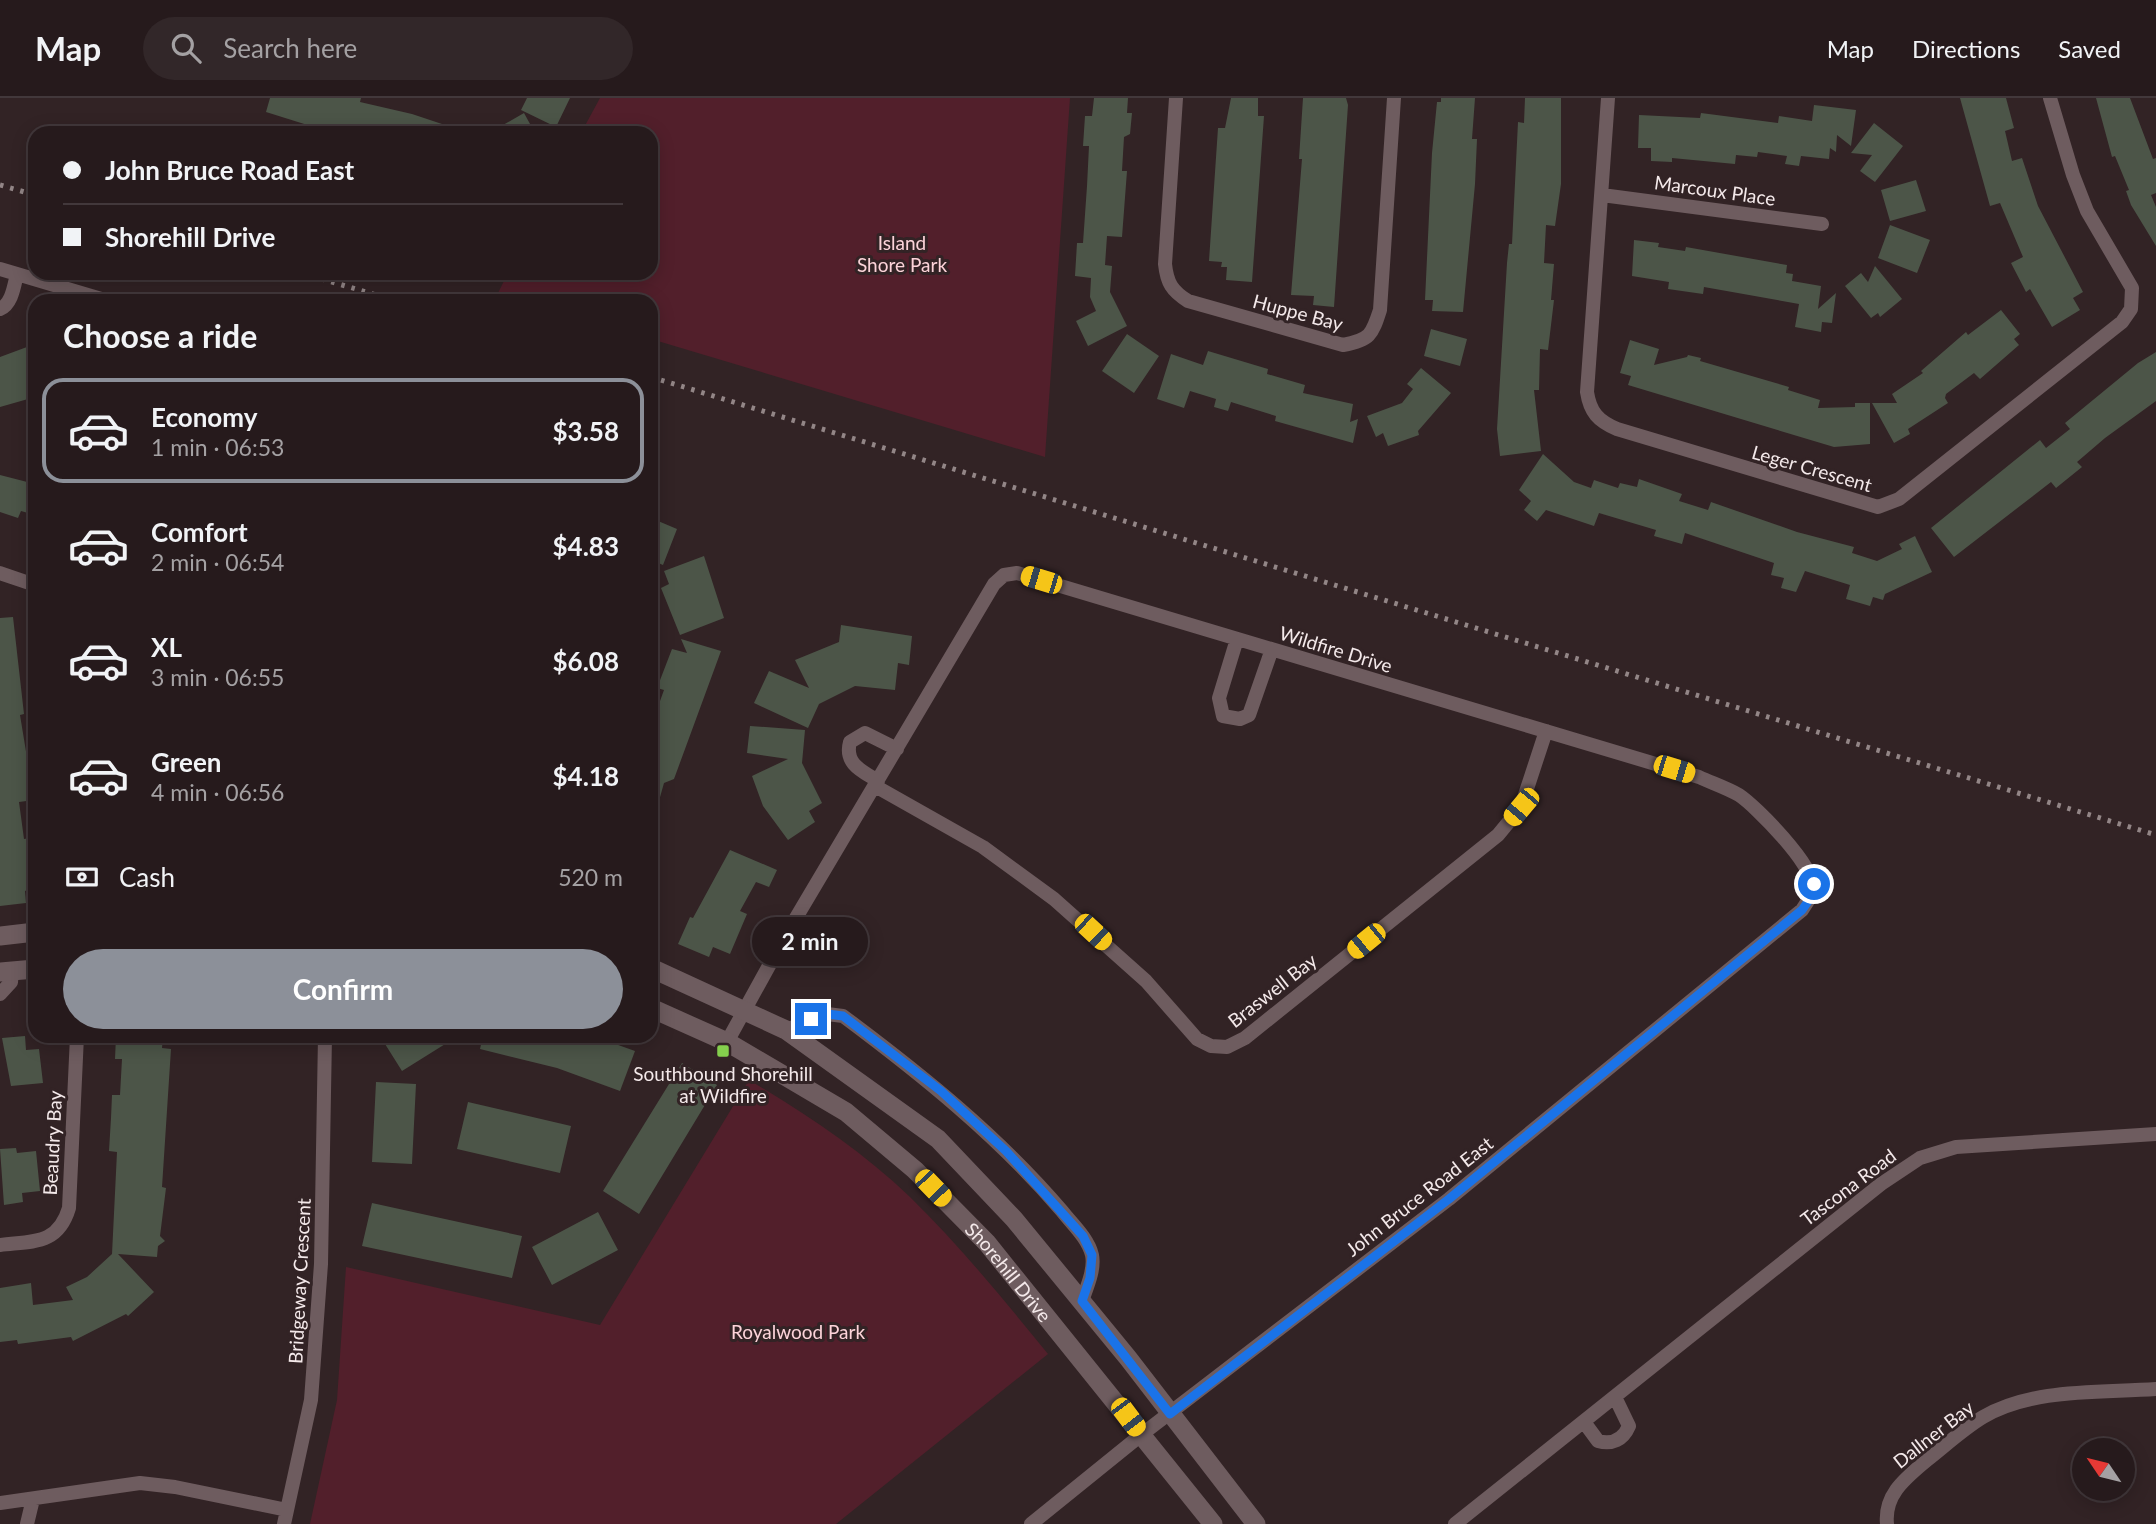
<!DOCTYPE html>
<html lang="en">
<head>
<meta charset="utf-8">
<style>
  body { margin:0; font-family:Lato,sans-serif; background:#322729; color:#f1f3f6; height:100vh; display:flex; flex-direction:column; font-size:26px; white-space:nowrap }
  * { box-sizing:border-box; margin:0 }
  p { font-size:23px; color:#a4a1a3 }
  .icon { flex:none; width:38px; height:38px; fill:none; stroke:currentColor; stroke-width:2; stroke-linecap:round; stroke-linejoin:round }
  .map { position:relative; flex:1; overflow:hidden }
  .side { position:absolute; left:28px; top:196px; width:630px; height:749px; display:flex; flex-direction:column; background:#261a1c; border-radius:21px; box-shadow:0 4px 18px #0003,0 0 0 2px #42383b }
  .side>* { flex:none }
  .hud { position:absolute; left:28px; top:28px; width:630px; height:154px; border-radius:21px; box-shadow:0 4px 18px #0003,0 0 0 2px #42383b; display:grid; align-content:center; height:154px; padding:0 35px; background:#261a1c }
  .needle { width:46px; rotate:305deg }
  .tools { position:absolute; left:2072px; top:1340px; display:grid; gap:14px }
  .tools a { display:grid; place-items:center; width:63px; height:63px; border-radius:50%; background:#261a1c; box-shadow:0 4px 18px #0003,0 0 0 2px #42383b; font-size:35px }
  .end { position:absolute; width:32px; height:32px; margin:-16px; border:9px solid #1a73e8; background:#fff; box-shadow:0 0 0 4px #fff }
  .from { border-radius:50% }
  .bubble { position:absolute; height:49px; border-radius:24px; background:#261a1c; box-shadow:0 4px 18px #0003,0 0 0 2px #42383b; font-size:23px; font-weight:700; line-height:49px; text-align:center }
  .car { position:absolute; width:21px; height:42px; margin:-21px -10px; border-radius:9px; box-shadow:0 0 5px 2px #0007; background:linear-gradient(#f5c518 24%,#345 0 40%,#f5c518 0 76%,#345 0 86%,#f5c518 0) }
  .hud b { display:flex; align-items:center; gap:24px; height:66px; font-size:26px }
  .hud b+b { border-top:2px solid #42383b }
  .hud i { width:18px; height:18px; background:#f1f3f6 }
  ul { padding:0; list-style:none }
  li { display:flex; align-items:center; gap:21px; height:105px; margin:0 14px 10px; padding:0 21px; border:4px solid transparent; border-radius:21px }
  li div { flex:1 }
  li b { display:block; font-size:26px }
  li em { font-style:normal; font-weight:700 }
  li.selected { border-color:#8c9099 }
  li>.icon { width:63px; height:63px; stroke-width:1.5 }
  h2 { padding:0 35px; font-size:32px; line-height:84px }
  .pay { display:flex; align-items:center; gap:18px; height:77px; padding:0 35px; font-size:26px }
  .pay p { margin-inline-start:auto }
  .primary-button { display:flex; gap:14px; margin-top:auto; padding:14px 35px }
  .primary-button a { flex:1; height:80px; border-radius:42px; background:#8c9099; color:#fff; font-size:28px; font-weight:700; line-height:80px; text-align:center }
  header { display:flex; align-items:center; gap:42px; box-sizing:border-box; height:98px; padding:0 35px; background:#261a1c; border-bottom:2px solid #42383b }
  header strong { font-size:33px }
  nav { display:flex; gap:38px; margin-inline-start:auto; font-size:24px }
  .search { width:490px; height:63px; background:#322729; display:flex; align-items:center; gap:18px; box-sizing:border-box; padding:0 24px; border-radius:38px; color:#a4a1a3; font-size:26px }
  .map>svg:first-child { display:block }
</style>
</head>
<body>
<header>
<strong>Map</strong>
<div class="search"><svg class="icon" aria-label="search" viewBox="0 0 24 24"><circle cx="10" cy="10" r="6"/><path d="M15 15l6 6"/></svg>Search here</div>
<nav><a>Map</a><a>Directions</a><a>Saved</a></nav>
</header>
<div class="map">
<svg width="2156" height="1426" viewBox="0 0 2156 1426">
  <rect width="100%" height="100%" fill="#322325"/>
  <path fill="#521f2b" d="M 600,0 L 1070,0 L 1045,359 L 651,241 L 651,203 L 526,203 L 498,195 L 508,175 L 651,175 L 651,35 L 581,35 Z
    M 749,982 C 806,1016 862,1053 910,1099 C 960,1148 1004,1202 1048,1256 L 836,1426 L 310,1426 L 337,1302 L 346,1169 L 600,1227 Z"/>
  <path fill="#4c5548" d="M 270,0 L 361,0 L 360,4 L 412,16 L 460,32 L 459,35 L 333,35 L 266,14 Z
    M 527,0 L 570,0 L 556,29 L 521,12 Z
    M 1094,0 L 1128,0 L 1127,15 L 1132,15 L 1130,36 L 1124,39 L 1122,73 L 1127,73 L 1122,139 L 1107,138 L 1105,167 L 1112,168 L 1110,194 L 1127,228 L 1088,248 L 1076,223 L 1096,213 L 1090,199 L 1091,180 L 1075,178 L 1077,145 L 1083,145 L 1087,88 L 1089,48 L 1083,48 L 1085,18 L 1092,18 Z
    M 1231,0 L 1258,0 L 1258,18 L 1264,18 L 1252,184 L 1226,182 L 1227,169 L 1221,169 L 1222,164 L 1209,163 L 1218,30 L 1225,30 Z
    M 1303,0 L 1346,0 L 1348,7 L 1334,209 L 1313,207 L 1314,198 L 1291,197 L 1302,61 L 1299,61 Z
    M 1441,0 L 1475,0 L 1472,41 L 1477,41 L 1475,86 L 1463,214 L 1432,213 L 1433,202 L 1425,202 L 1432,55 L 1437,4 L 1441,4 Z
    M 1525,0 L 1561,0 L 1561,86 L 1555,128 L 1546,127 L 1544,165 L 1554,166 L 1551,202 L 1554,202 L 1548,252 L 1540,251 L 1539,292 L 1534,292 L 1541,353 L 1500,358 L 1497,331 L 1507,165 L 1509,146 L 1512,146 L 1518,24 L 1524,25 Z
    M 1960,0 L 2006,0 L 2014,30 L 2005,33 L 2012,63 L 2022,60 L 2038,108 L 2083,194 L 2073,200 L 2080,212 L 2052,229 L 2030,191 L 2026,194 L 2011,165 L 2023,159 L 2000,105 L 1990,108 Z
    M 2096,0 L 2130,0 L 2153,61 L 2156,60 L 2156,95 L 2151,97 L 2156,109 L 2156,148 L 2131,107 L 2126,93 L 2129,92 L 2115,58 L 2112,59 Z
    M 1814,7 L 1856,12 L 1851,48 L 1837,37 L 1836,54 L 1830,50 L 1829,61 L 1801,58 L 1799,68 L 1785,66 L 1787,58 L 1758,54 L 1757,59 L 1736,57 L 1735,66 L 1672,60 L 1672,64 L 1651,63 L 1651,50 L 1638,50 L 1639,17 L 1700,20 L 1701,15 L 1778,25 L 1779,18 L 1812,23 Z
    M 524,15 L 535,35 L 489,35 Z
    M 1874,25 L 1903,48 L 1875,84 L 1860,73 L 1872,57 L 1851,55 Z
    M 1916,82 L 1926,113 L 1890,123 L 1881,92 Z
    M 1890,127 L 1930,142 L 1917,175 L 1878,160 Z
    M 1634,142 L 1659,145 L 1658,149 L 1685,153 L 1686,149 L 1787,167 L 1786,175 L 1793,176 L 1792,183 L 1821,188 L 1818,211 L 1836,195 L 1832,225 L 1822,224 L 1821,234 L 1795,229 L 1799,206 L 1704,189 L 1703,196 L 1668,191 L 1669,184 L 1632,178 Z
    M 1875,168 L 1902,201 L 1880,219 L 1878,215 L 1871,220 L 1845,188 L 1861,175 L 1868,184 Z
    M 2001,212 L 2020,236 L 2014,241 L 2019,247 L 1980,281 L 1974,275 L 1946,296 L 1945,300 L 1948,305 L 1908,331 L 1910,336 L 1894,345 L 1872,305 L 1897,305 L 1892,296 L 1923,275 L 1921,273 L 1966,234 L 1968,237 Z
    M 1431,231 L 1467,241 L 1460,268 L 1424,258 Z
    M 1127,236 L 1159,258 L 1134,295 L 1102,273 Z
    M 1630,242 L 1659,251 L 1654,267 L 1687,259 L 1688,257 L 1701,260 L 1700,263 L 1789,289 L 1788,292 L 1820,302 L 1818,310 L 1855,309 L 1855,305 L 1870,305 L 1870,346 L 1834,349 L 1628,287 L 1631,278 L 1620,275 Z
    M 35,246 L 35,299 L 0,309 L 0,259 Z
    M 1208,253 L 1268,271 L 1267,276 L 1305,287 L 1303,295 L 1353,306 L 1350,324 L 1358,321 L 1353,345 L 1275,323 L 1276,318 L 1231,304 L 1228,313 L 1214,309 L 1216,301 L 1190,293 L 1184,310 L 1157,301 L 1171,256 L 1203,267 Z
    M 2156,254 L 2156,303 L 2105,340 L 2077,364 L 2082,369 L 2056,390 L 2051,384 L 1954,459 L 1931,430 L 2040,342 L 2046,350 L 2070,331 L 2065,325 L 2138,265 Z
    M 1421,270 L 1451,295 L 1418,333 L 1419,337 L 1388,348 L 1383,335 L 1376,339 L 1367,318 L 1402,305 L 1413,291 L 1407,286 Z
    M 1543,356 L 1574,384 L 1591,390 L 1594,382 L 1618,390 L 1620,385 L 1637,389 L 1639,381 L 1682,396 L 1679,403 L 1708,412 L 1711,404 L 1797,434 L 1854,449 L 1852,455 L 1877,463 L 1902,451 L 1899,446 L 1915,438 L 1932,474 L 1885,496 L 1883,502 L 1873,499 L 1870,508 L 1846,501 L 1850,487 L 1805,473 L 1796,494 L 1781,490 L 1784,480 L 1771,477 L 1774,465 L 1685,435 L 1682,446 L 1654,438 L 1656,432 L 1599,415 L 1594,428 L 1546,412 L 1537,423 L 1524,412 L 1531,403 L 1519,392 Z
    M 0,377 L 35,386 L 35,417 L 21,413 L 18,420 L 0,414 Z
    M 651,420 L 677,431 L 663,467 L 651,462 Z
    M 704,458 L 724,520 L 680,537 L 661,490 L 669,486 L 664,473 Z
    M 13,519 L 24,616 L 20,617 L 34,702 L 19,704 L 24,741 L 35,739 L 35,789 L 25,793 L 26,805 L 0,808 L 0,520 Z
    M 841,527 L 912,538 L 909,567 L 898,565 L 895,592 L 855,588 L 819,606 L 808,630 L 754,605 L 769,573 L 809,590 L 795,562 L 839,544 Z
    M 681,541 L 721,553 L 674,681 L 664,685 L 655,717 L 651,716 L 651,628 L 664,592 L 657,590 L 672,551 L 687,555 Z
    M 750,628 L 805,632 L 802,665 L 822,705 L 809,713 L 815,724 L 788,742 L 763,708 L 752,678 L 788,661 L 747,655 Z
    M 730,752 L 777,772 L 769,789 L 756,784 L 740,813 L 747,816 L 730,856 L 713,849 L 709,859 L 678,846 L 690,819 L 693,820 Z
    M 25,938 L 26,952 L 39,951 L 43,985 L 11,988 L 2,940 Z
    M 116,938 L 163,938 L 162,950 L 171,951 L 162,1089 L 166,1090 L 160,1138 L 165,1143 L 158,1148 L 157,1159 L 118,1156 L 154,1194 L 128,1218 L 126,1216 L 73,1243 L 71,1239 L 18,1246 L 17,1242 L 0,1244 L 0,1190 L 31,1185 L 33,1207 L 73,1202 L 66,1189 L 87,1179 L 112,1156 L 117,1054 L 109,1053 L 111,1020 L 112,997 L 120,997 L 122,961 L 115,961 Z
    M 380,938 L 458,938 L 402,973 Z
    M 483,938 L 593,938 L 635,953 L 620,993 L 557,970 L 480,951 Z
    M 682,965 L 717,987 L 639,1116 L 603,1093 Z
    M 376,984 L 416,986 L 412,1066 L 372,1064 Z
    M 468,1004 L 571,1028 L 560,1075 L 457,1051 Z
    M 16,1050 L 17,1055 L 36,1053 L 40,1093 L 22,1095 L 23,1104 L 4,1107 L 0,1051 Z
    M 372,1105 L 522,1138 L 512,1180 L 362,1148 Z
    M 598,1114 L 618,1152 L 552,1187 L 532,1149 Z"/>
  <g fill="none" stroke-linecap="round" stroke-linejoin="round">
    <path stroke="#6e5c5f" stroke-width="14" d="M 1176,0 L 1165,166 C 1167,185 1172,193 1188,203 L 1343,247 C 1370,242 1372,237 1380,212 L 1394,0
      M 1608,0 L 1587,294 C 1590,314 1598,323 1617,331 L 1878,409 L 1899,401 L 2122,224 L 2131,211 L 2132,190 L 2087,113 L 2073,77 L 2050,0
      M 1602,97 L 1822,126
      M 0,171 L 108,203
      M 0,211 C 12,206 14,188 17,176
      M 0,475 L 35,487
      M 1237,541 L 1219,600 L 1223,618 L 1240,621 L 1249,617 L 1272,551
      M 878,683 C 862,673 844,666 850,644 L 865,635 L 897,651
      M 875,688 L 983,749 L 1054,801 L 1146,883 L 1197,941 L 1211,948 L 1227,949 L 1245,940 L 1498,737 L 1521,709 L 1546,633
      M 0,896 L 11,884 L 12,873
      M 786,932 L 827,916 L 843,918 C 922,977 998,1038 1062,1113 C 1072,1126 1088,1140 1092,1157 C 1095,1171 1087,1189 1082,1203
      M 727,944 L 787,835 L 994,486 L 1004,477 L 1017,475 L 1699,679 C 1712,685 1727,690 1739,697 C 1757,709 1813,767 1813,788 C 1813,797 1807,804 1802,812 L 1449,1101 L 1141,1337 L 1031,1426
      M 0,1147 C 33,1143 58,1147 69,1110 L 77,938
      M 1584,1324 L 1598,1343 C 1612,1347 1623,1342 1629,1328 L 1615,1299
      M 0,1405 L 140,1385 L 175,1389 L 287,1412
      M 27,1426 L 33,1401
      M 284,1426 L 311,1302 L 321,1166 L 325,938
      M 1455,1426 L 1881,1086 L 1920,1060 L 1956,1049 L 2156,1036
      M 1887,1426 C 1884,1396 1906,1380 1927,1362 C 1945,1348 1963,1331 1983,1319 C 2033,1290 2099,1295 2156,1291"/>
    <g stroke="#6e5c5f" stroke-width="19">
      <path d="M 0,838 L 35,834"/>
      <path d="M 651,870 L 786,932 L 938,1041 L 1014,1121 L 1128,1260 L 1256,1426"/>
      <path d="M 0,874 L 35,871"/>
      <path id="s1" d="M 651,910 L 727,944 L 846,1014 L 915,1072 L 987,1145 L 1213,1426"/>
    </g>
    <path stroke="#938687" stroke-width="5" stroke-dasharray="3.5 7" stroke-linecap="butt" d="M 0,87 L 35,97
      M 301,175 L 397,203
      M 651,279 L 2156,737"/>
  </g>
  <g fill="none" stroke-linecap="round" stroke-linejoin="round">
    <path stroke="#1a73e8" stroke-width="9" d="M 811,921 L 827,916 L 843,918 L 941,993 L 1006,1053 L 1083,1138 L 1092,1157 L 1090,1180 L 1082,1203 L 1170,1316 L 1449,1101 L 1802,812 L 1812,798 L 1814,786"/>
  </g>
  <rect fill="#84cf4d" stroke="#322325" stroke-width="2.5" x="716" y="946" width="14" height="14" rx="3.5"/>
  <g text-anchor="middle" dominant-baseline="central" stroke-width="6" stroke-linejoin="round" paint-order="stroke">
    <g font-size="19" fill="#f4e9ea" stroke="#322325">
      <text transform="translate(1715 92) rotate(8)">Marcoux Place</text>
      <text transform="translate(1298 214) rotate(15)">Huppe Bay</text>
      <text transform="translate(1812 370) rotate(16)">Leger Crescent</text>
      <text transform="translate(1336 551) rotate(17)">Wildfire Drive</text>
      <text transform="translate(1272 892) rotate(-38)">Braswell Bay</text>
      <text transform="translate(52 1045) rotate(-87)">Beaudry Bay</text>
      <text transform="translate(1848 1089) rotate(-37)">Tascona Road</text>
      <text transform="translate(1419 1098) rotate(-38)">John Bruce Road East</text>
      <text stroke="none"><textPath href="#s1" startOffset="450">Shorehill Drive</textPath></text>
      <text transform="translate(299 1183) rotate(-87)">Bridgeway Crescent</text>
      <text transform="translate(1933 1336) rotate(-38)">Dallner Bay</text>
    </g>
    <g font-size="19" fill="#fcd3d9" stroke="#322325">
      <text x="902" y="144">Island<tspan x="902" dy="22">Shore Park</tspan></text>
      <text x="798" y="1233">Royalwood Park</text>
    </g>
    <g font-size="19" fill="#f4e9ea" stroke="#322325">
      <text x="723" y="975">Southbound Shorehill<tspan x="723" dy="22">at Wildfire</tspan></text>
    </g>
  </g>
</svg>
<div class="tools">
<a><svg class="needle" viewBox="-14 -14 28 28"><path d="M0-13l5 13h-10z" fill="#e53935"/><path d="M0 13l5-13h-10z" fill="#a4a1a3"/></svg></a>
</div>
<i class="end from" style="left:1814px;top:786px"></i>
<i class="end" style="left:811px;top:921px"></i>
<div class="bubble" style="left:752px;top:819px;width:116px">2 min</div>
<i class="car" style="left:1041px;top:482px;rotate:287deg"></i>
<i class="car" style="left:1674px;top:671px;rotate:107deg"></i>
<i class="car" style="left:1521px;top:709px;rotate:220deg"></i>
<i class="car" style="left:1093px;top:834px;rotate:133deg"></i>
<i class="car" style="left:1366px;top:843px;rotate:231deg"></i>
<i class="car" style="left:933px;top:1090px;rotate:136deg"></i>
<i class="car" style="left:1128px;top:1319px;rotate:143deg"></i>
<div class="hud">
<b><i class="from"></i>John Bruce Road East</b>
<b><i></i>Shorehill Drive</b>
</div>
<section class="side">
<h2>Choose a ride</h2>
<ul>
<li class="selected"><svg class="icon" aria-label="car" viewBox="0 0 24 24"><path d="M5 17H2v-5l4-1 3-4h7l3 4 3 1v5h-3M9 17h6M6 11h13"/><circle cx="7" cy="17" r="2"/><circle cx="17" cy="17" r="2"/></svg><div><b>Economy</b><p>1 min · 06:53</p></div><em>$3.58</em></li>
<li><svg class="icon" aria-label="car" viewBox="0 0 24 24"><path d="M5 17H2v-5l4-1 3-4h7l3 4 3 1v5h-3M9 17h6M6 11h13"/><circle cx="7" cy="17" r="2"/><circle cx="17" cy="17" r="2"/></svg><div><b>Comfort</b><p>2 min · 06:54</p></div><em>$4.83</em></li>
<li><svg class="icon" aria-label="car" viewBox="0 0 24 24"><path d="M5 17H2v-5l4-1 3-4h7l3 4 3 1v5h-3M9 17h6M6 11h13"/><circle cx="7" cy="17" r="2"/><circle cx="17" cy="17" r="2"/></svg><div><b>XL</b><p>3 min · 06:55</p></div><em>$6.08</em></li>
<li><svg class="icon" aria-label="car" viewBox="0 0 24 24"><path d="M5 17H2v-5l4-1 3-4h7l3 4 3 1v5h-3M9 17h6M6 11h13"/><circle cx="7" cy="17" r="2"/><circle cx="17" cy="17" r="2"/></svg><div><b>Green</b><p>4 min · 06:56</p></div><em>$4.18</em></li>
</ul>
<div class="pay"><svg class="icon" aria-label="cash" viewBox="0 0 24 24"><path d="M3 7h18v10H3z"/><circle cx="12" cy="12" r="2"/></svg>Cash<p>520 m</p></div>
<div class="primary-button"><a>Confirm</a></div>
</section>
</div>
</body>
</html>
